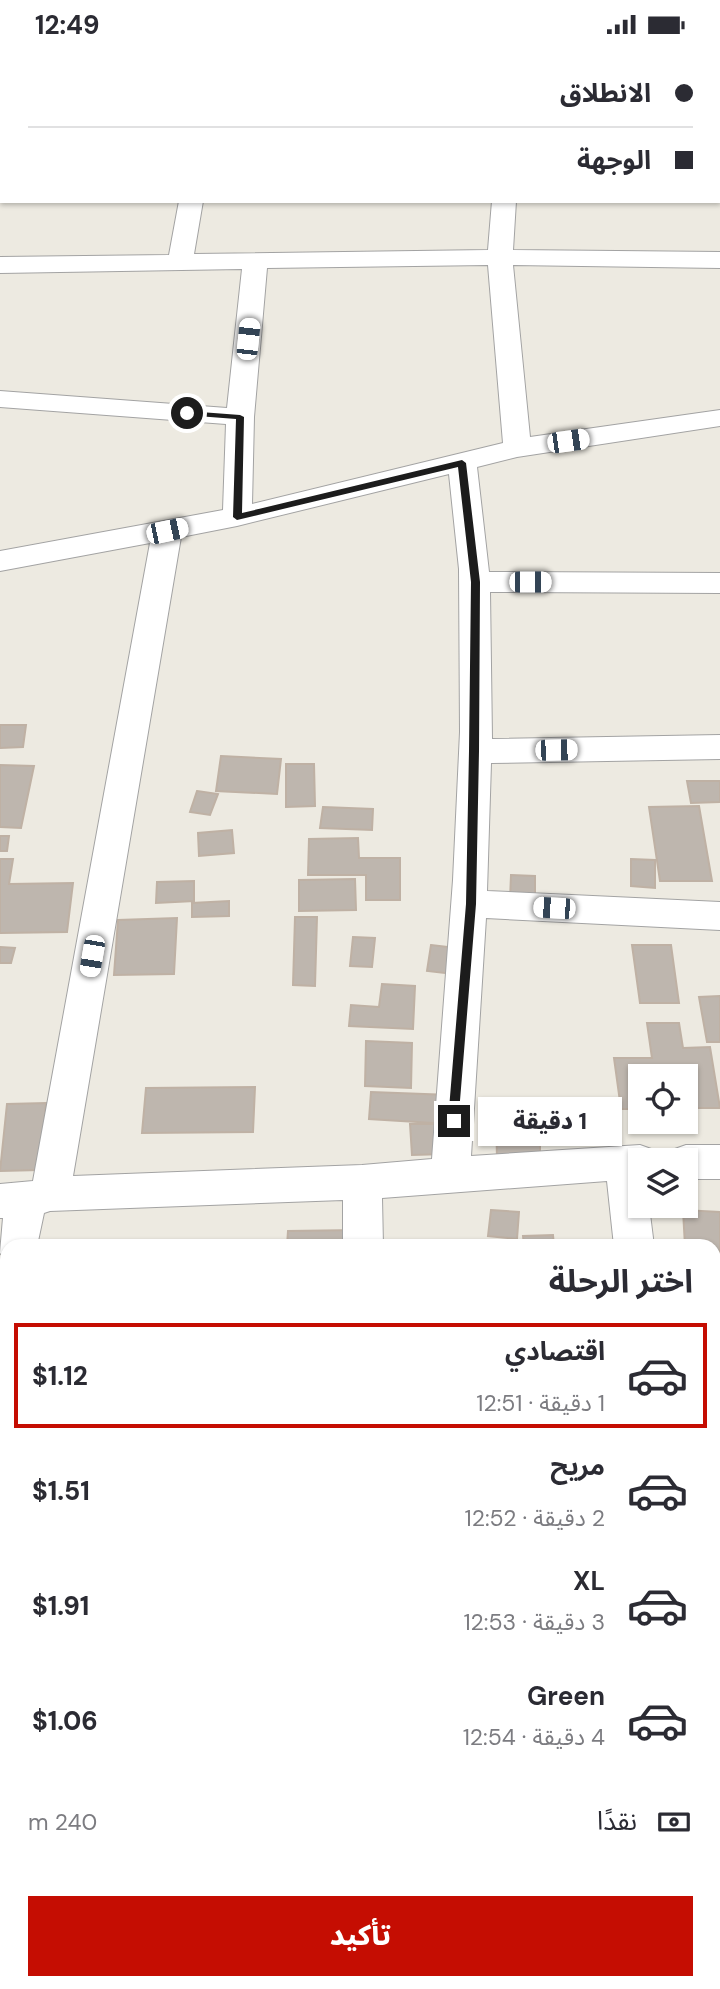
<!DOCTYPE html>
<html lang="ar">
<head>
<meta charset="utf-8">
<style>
  body { margin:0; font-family:"DM Sans","Noto Sans Arabic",sans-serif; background:#f7f7f7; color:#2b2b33; direction:rtl; height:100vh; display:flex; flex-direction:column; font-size:26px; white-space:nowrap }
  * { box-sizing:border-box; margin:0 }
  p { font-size:23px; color:#7c7c81 }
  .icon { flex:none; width:38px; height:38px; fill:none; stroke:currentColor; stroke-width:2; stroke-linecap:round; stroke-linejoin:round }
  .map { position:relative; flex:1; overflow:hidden; direction:ltr }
  .side { position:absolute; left:0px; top:1190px; width:721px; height:751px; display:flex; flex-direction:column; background:#fff; border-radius:21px 21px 0 0; box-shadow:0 2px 5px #0004; direction:rtl }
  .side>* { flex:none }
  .hud { position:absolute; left:0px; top:0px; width:721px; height:154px; box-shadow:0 2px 5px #0004; direction:rtl; display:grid; align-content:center; height:154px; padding:0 28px; background:#fff }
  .tools { position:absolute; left:628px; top:1015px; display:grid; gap:14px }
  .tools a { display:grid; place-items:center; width:70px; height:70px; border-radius:0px; background:#fff; box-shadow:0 2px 5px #0004; font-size:35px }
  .end { position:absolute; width:32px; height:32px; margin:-16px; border:9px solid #1c1c1c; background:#fff; box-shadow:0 0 0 4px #fff }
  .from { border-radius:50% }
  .bubble { position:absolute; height:49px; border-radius:0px; background:#fff; box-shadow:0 2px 5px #0004; font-size:23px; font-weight:800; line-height:49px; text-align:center; direction:rtl }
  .car { position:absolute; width:21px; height:42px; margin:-21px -10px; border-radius:9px; box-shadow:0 0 5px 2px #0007; background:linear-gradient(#fff 24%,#345 0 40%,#fff 0 76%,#345 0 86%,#fff 0) }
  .hud b { display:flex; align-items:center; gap:24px; height:66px; font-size:26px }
  .hud b+b { border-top:2px solid #e1e1e2 }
  .hud i { width:18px; height:18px; background:#2b2b33 }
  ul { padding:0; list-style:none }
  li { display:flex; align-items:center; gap:21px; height:105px; margin:0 14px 10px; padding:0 14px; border:4px solid transparent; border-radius:0px }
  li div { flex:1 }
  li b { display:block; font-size:26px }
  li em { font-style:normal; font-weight:800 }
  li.active { border-color:#c50d02 }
  li>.icon { width:63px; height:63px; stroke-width:1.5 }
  h2 { padding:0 28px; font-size:32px; line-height:84px }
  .pay { display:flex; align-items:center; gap:18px; height:77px; padding:0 28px; font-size:26px }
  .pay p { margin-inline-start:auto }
  .button { display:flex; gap:14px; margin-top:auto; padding:14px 28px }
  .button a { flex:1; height:80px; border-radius:0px; background:#c50d02; color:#fff; font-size:28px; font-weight:800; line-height:80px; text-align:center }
  .status { display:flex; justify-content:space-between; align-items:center; height:49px; padding:0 35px; background:#fff; direction:ltr }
  .status svg { height:19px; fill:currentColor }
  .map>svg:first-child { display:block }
</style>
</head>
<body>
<div class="status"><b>12:49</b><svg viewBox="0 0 49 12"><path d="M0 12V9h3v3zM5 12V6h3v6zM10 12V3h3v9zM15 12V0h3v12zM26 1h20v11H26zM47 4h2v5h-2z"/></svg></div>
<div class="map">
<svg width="720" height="1940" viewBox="0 0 720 1940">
  <rect width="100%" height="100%" fill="#edeae1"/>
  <path fill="#beb6ae" stroke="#bfb1a4" stroke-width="2" d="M 0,676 L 26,676 L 23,698 L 0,699 Z
    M 221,707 L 281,710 L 277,745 L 216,742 Z
    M 286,715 L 314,715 L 315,757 L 286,758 Z
    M 0,716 L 34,717 L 21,779 L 0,778 Z
    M 687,732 L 720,732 L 720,753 L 691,754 Z
    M 197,742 L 218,745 L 210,766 L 190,763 Z
    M 699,757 L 712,832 L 660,832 L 649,758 Z
    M 323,758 L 373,760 L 372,781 L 320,779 Z
    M 232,781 L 234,804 L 199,807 L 198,784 Z
    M 0,787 L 9,787 L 7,802 L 0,802 Z
    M 358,789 L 359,809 L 400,809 L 400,851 L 366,851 L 366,826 L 308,826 L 309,790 Z
    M 0,810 L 13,810 L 9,835 L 73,834 L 67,883 L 0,884 Z
    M 631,810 L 655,811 L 655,839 L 631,837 Z
    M 511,826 L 535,827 L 535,852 L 510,851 Z
    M 355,830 L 356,861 L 299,862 L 299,831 Z
    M 194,832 L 194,852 L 156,854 L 157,833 Z
    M 229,852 L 229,867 L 192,868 L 192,854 Z
    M 295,868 L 317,868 L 315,937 L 293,936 Z
    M 177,869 L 174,925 L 114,926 L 118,871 Z
    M 353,888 L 375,889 L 372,918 L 350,917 Z
    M 431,896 L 457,899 L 453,925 L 427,922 Z
    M 632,896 L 671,896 L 679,954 L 640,954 Z
    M 0,898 L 15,899 L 11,914 L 0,914 Z
    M 382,935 L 415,937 L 413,980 L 349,977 L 351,956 L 379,958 Z
    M 720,947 L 720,993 L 707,993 L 699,948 Z
    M 647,974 L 679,974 L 683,999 L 710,998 L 720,1059 L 686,1059 L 686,1027 L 640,1027 L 640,1060 L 621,1060 L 614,1009 L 652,1009 Z
    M 366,992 L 412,994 L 411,1039 L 365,1037 Z
    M 255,1038 L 253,1083 L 142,1084 L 146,1039 Z
    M 371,1043 L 450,1046 L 449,1075 L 369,1070 Z
    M 46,1054 L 39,1121 L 0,1122 L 7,1055 Z
    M 496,1061 L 540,1063 L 540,1112 L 497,1110 Z
    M 410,1075 L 445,1075 L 446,1105 L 412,1106 Z
    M 491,1161 L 519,1163 L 517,1190 L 488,1187 Z
    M 683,1161 L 720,1163 L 720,1209 L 714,1208 L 714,1197 L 685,1197 Z
    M 358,1181 L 358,1197 L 287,1197 L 288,1182 Z
    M 553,1186 L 554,1197 L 524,1197 L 523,1187 Z
    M 720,1311 L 720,1336 L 714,1336 L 714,1312 Z
    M 535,1934 L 655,1934 L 655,1940 L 616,1940 Z"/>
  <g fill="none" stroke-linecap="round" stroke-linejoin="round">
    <g stroke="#a3a3a3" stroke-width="2">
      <path id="street" d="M 216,0 L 238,0 L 238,2 L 216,2 Z
        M 453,0 L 475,0 L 475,2 L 453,2 Z
        M 719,56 L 720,56 L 720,70 L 719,70 Z
        M 0,63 L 2,63 L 2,77 L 0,77 Z
        M 179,152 L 203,152 L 194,205 L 488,201 L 492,152 L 516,152 L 513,201 L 720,203 L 720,219 L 513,216 L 530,388 L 720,361 L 720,377 L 517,408 L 477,418 L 489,523 L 720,524 L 720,544 L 490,543 L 492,690 L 720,686 L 720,710 L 491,714 L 487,842 L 720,853 L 720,881 L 486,869 L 471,1107 L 640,1096 L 654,1101 L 659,1111 L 640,1111 L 640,1157 L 649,1157 L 654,1197 L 614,1197 L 607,1132 L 382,1149 L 383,1197 L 343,1197 L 343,1151 L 50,1162 L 44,1164 L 37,1197 L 7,1197 L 7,1211 L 0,1204 L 3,1169 L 0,1169 L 0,1135 L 33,1132 L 150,494 L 0,522 L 0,502 L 223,461 L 226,375 L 0,358 L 0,342 L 227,359 L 242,220 L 0,224 L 0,208 L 169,206 ZM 488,216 L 503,394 L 252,455 L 254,368 L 267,219 ZM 449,425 L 459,520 L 460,683 L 453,831 L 432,1110 L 362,1116 L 73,1127 L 181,488 L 237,477 Z
        M 686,1096 L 720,1096 L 720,1130 L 686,1130 L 686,1111 L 667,1111 L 672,1101 Z
        M 7,1228 L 7,1298 L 0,1300 L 0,1231 Z
        M 714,1909 L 720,1911 L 720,1940 L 688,1940 L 687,1934 L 714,1934 Z
        M 348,1934 L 400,1934 L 400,1940 L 348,1940 Z"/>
    </g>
    <use href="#street" fill="#fff" fill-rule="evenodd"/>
  </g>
  <path fill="#1c1c1c" d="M 187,362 L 240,366 L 244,368 L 242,464 L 462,411 L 466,414 L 480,533 L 479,702 L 476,855 L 458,1076 L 450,1076 L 448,1072 L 466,855 L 469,702 L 471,533 L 458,418 L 237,471 L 233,468 L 236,370 L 184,366 Z"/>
</svg>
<div class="tools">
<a><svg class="icon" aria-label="locate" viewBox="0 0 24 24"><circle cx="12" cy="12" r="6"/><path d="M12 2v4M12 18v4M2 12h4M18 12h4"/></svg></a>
<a><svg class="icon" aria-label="layers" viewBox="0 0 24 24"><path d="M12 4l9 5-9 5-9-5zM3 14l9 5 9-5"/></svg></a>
</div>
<i class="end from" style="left:187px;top:364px"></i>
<i class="end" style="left:454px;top:1072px"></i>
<div class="bubble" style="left:478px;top:1048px;width:144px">1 دقيقة</div>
<i class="car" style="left:248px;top:290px;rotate:6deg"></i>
<i class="car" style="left:568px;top:392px;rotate:82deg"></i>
<i class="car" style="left:167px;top:482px;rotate:78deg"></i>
<i class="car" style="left:530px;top:533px;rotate:90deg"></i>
<i class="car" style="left:556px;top:701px;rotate:89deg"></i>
<i class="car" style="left:554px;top:859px;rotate:273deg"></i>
<i class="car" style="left:92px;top:907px;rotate:190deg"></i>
<div class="hud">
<b><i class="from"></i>الانطلاق</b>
<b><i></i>الوجهة</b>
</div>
<section class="side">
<h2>اختر الرحلة</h2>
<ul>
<li class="active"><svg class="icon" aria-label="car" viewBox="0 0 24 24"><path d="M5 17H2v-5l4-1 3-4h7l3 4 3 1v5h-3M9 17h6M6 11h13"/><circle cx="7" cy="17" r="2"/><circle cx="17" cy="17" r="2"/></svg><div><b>اقتصادي</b><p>1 دقيقة · 12:51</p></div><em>$1.12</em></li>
<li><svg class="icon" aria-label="car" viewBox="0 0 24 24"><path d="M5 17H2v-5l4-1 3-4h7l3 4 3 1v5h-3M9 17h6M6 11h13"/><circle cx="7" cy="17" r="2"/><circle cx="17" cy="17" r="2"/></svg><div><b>مريح</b><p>2 دقيقة · 12:52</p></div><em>$1.51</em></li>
<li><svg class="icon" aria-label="car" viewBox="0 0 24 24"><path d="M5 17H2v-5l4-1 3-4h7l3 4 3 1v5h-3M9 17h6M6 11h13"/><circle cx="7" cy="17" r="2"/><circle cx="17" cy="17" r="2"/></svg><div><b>XL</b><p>3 دقيقة · 12:53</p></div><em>$1.91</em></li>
<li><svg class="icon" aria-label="car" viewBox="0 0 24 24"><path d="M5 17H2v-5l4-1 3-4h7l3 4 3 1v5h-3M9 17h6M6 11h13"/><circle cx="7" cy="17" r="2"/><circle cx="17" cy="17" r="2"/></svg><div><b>Green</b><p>4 دقيقة · 12:54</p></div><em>$1.06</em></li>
</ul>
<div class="pay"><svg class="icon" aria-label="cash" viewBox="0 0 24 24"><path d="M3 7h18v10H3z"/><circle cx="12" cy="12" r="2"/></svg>نقدًا<p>240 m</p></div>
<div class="button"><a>تأكيد</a></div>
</section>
</div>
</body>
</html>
